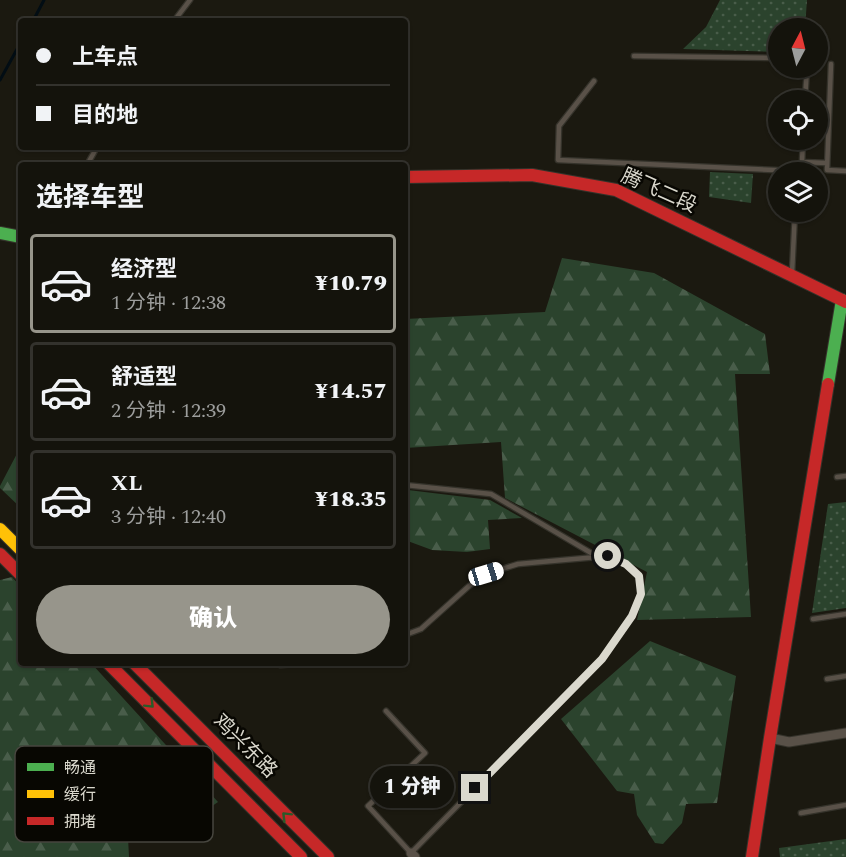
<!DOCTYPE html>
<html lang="zh">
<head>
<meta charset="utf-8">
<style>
  body { margin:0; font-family:Spectral,"Noto Sans SC",serif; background:#21201a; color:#f1f3f6; height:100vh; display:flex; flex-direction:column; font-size:22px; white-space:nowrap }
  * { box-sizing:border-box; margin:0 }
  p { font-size:20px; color:#9d9e9d }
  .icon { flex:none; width:33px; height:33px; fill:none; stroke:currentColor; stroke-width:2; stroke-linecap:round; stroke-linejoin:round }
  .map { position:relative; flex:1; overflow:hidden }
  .drawer { position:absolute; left:18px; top:162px; width:390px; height:504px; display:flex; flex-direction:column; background:#14130c; border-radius:6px; box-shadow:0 2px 4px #0004,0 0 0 2px #33322d }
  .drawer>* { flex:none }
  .banner { position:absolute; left:18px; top:18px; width:390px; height:132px; border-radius:6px; box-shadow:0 2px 4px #0004,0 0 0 2px #33322d; display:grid; align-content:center; height:132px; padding:0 18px; background:#14130c }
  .needle { width:39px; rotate:7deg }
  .controls { position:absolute; left:768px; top:18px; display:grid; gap:12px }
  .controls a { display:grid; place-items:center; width:60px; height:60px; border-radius:50%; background:#14130c; box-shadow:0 2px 4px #0004,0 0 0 2px #33322d; font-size:30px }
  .end { position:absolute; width:27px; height:27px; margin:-14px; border:8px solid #dad8cd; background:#111; box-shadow:0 0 0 3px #111 }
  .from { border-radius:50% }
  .bubble { position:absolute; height:42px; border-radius:21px; background:#14130c; box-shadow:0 2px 4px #0004,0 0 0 2px #33322d; font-size:20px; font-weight:800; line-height:42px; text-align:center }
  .car { position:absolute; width:18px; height:36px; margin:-18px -9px; border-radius:8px; box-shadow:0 0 4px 2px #0007; background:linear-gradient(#fff 24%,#345 0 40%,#fff 0 76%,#345 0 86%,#fff 0) }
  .banner b { display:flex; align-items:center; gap:21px; height:57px; font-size:22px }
  .banner b+b { border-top:2px solid #33322d }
  .banner i { width:15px; height:15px; background:#f1f3f6 }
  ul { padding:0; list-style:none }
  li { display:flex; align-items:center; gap:18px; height:99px; margin:0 12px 9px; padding:0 6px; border:3px solid #33322d; border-radius:6px }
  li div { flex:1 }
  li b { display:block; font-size:22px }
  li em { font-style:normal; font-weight:800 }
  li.current { border-color:#97958b }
  li>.icon { width:54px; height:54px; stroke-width:1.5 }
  h2 { padding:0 18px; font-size:27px; line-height:72px }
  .cta { display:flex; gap:12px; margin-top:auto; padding:12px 18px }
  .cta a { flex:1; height:69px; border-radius:36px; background:#97958b; color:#fff; font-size:24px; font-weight:800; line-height:69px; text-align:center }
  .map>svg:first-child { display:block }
</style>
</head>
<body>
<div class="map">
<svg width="846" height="857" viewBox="0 0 846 857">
  <defs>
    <pattern id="green-dots" width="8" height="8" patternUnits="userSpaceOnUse" patternTransform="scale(1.5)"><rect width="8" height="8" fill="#2b432d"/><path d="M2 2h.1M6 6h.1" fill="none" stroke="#495d4a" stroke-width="1.8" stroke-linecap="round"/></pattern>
    <pattern id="forest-firs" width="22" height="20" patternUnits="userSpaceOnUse" patternTransform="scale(1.5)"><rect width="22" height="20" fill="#2b432d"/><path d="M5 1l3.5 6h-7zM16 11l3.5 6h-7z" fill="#495d4a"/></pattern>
  </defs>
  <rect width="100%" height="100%" fill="#1b1910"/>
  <path fill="url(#green-dots)" d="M 720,0 L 807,0 L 805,28 L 778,28 L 778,52 L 683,49 L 706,27 Z
    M 710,172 L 753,174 L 751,203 L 709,197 Z
    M 846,502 L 846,608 L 812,613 L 828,504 Z
    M 846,839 L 846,857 L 780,857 L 779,848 Z"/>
  <path fill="url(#forest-firs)" d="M 562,258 L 654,273 L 765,334 L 770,374 L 735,374 L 751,617 L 637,620 L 647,572 L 505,498 L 501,442 L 405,448 L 405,319 L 545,312 Z
    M 21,446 L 21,508 L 0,488 L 0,486 Z
    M 408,490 L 490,500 L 522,518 L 488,520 L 490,549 L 467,552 L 432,550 L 405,540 L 405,491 Z
    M 12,577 L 21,587 L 21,663 L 91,663 L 218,802 L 202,813 L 188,800 L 162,829 L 155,799 L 126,799 L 129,857 L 0,857 L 0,580 Z
    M 650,641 L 736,676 L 717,803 L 686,804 L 682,823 L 663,844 L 655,843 L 637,815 L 634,794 L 617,791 L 561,719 Z"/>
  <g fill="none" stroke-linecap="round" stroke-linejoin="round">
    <path stroke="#020d14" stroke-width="3" d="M 33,21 L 44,0
      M 0,80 L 21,42"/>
    <g stroke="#35332b" stroke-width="7">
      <path id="lane" d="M 174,21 L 190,0
        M 634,56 L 778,58
        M 831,64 L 827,170 L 846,171
        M 594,81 L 559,126 L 558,160 L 797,171
        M 805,100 L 807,68
        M 802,162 L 827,163
        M 87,165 L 97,147
        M 797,172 L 802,162 L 803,140
        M 792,273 L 795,212
        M 837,477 L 846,476
        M 405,485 L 491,494 L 598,557
        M 813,619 L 846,614
        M 278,663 L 280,665 L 313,663
        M 827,679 L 846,676
        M 386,711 L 425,753 L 368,806 L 411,853 L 602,659 L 632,616 L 641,594 L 639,576 L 626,564 L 608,556 L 518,564 L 486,574 L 469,586 L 421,629 L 405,635
        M 801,813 L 846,805"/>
    </g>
    <g stroke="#35332b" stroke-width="11">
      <path id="street" d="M 770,738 L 789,742 L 846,733
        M 411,853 L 415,857"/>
    </g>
    <g stroke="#35332b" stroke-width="14">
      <path id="fast" d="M 0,233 L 21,237
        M 828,384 L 842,300"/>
    </g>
    <g stroke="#35332b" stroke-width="14">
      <path id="slow" d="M 0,529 L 21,550"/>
    </g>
    <g stroke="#35332b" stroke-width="14">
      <path id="jam" d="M 405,177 L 532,175 L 616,190 L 846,302
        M 0,554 L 21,575
        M 108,663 L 301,857
        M 134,663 L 328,857
        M 752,857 L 770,738 L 828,384"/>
    </g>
    <use href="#lane" stroke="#595148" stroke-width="4.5"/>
    <use href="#street" stroke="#595148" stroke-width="9"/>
    <use href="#fast" stroke="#4caf50" stroke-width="12"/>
    <use href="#slow" stroke="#ffc107" stroke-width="12"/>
    <use href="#jam" stroke="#c62828" stroke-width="12"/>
  </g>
  <defs><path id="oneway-chevron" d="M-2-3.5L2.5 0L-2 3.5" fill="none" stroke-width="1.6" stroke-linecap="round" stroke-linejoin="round" transform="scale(1.5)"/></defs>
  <g stroke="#2a5b29">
    <use href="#oneway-chevron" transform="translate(150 704) rotate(45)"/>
    <use href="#oneway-chevron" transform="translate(286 816) rotate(-135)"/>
  </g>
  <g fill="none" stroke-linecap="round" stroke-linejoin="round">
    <path stroke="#dad8cd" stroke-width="8" d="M 475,788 L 602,659 L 632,616 L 641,594 L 639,576 L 626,564 L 608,556"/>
  </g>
  <g text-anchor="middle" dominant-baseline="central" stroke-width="5" stroke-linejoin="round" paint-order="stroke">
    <g font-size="20" fill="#dad8cd" stroke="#080702">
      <text transform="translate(659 191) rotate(24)">腾飞二段</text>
      <text transform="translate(245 746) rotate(45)">鸡兴东路</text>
    </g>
  </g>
  <rect x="15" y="746" width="198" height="96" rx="9" fill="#080702" stroke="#47463f" stroke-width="1.5"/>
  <rect x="27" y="763" width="27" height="8" fill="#4caf50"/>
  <rect x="27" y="790" width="27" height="8" fill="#ffc107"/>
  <rect x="27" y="817" width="27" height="8" fill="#c62828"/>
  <g font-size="16" fill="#dad8cd">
    <text x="64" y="773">畅通</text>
    <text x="64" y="800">缓行</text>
    <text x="64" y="827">拥堵</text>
  </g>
</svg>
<div class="controls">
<a><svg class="needle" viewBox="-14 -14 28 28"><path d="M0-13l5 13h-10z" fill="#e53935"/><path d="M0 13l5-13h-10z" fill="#9d9e9d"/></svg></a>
<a><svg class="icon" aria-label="locate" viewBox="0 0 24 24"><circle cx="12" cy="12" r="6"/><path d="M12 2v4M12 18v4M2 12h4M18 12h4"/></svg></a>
<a><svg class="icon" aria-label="layers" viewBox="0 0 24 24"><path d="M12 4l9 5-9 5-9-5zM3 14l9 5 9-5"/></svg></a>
</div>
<i class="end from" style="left:608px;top:556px"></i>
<i class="end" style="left:475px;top:788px"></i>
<div class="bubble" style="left:370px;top:766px;width:84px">1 分钟</div>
<i class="car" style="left:486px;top:574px;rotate:73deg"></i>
<div class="banner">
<b><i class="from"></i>上车点</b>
<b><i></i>目的地</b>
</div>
<section class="drawer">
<h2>选择车型</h2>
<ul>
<li class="current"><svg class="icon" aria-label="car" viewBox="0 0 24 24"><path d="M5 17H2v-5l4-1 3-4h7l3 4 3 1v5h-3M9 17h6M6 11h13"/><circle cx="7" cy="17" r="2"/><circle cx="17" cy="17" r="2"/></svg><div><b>经济型</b><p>1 分钟 · 12:38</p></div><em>¥10.79</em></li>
<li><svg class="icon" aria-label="car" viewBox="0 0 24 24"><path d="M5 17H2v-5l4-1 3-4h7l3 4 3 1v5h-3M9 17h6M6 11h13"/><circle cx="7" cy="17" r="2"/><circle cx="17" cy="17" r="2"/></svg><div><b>舒适型</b><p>2 分钟 · 12:39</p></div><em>¥14.57</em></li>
<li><svg class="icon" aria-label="car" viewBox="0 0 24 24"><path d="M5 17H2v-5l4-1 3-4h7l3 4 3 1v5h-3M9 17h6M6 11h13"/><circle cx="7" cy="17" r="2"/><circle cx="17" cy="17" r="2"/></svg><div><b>XL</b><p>3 分钟 · 12:40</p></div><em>¥18.35</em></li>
</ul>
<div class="cta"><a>确认</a></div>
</section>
</div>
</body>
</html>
